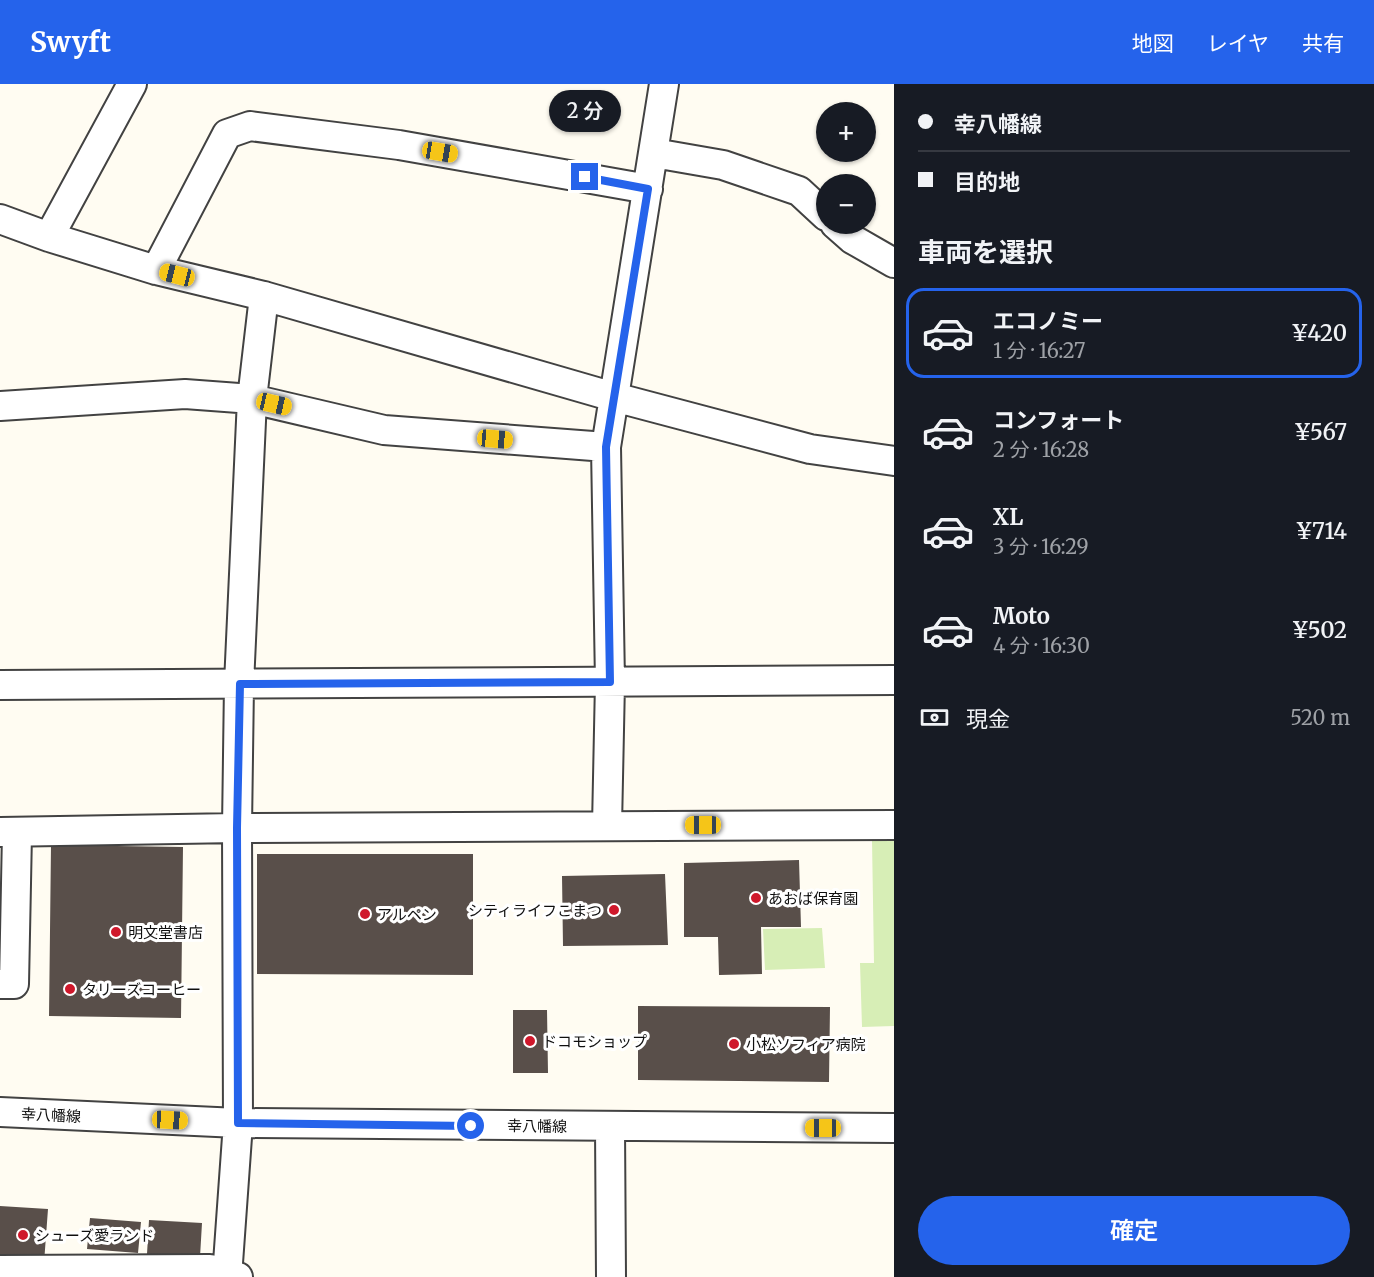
<!DOCTYPE html>
<html lang="ja">
<head>
<meta charset="utf-8">
<style>
  body { margin:0; font-family:Merriweather,"Noto Sans JP",serif; background:#20242c; color:#f1f3f6; height:100vh; display:flex; flex-direction:column; font-size:22px; white-space:nowrap }
  * { box-sizing:border-box; margin:0 }
  p { font-size:20px; color:#9ea1a6 }
  .icon { flex:none; width:33px; height:33px; fill:none; stroke:currentColor; stroke-width:2; stroke-linecap:round; stroke-linejoin:round }
  .map { position:relative; flex:1; overflow:hidden }
  .sheet { display:flex; flex-direction:column; background:#171b24; width:480px }
  .sheet>* { flex:none }
  .top-card { display:grid; align-content:center; height:132px; padding:0 24px; background:#171b24 }
  .buttons { position:absolute; left:816px; top:18px; display:grid; gap:12px }
  .buttons a { display:grid; place-items:center; width:60px; height:60px; border-radius:50%; background:#171b24; box-shadow:0 2px 4px #0004; font-size:30px }
  .end { position:absolute; width:27px; height:27px; margin:-14px; border:8px solid #2563eb; background:#fff; box-shadow:0 0 0 3px #fff }
  .from { border-radius:50% }
  .bubble { position:absolute; height:42px; border-radius:21px; background:#171b24; box-shadow:0 2px 4px #0004; font-size:20px; font-weight:600; line-height:42px; text-align:center }
  .car { position:absolute; width:18px; height:36px; margin:-18px -9px; border-radius:8px; box-shadow:0 0 4px 2px #0007; background:linear-gradient(#f5c518 24%,#345 0 40%,#f5c518 0 76%,#345 0 86%,#f5c518 0) }
  .top-card b { display:flex; align-items:center; gap:21px; height:57px; font-size:22px }
  .top-card b+b { border-top:2px solid #363941 }
  .top-card i { width:15px; height:15px; background:#f1f3f6 }
  ul { padding:0; list-style:none }
  li { display:flex; align-items:center; gap:18px; height:90px; margin:0 12px 9px; padding:0 12px; border:3px solid transparent; border-radius:18px }
  li div { flex:1 }
  li b { display:block; font-size:22px }
  li em { font-style:normal; font-weight:600 }
  li.current { border-color:#2563eb }
  li>.icon { width:54px; height:54px; stroke-width:1.5 }
  h2 { padding:0 24px; font-size:27px; line-height:72px }
  .pay { display:flex; align-items:center; gap:15px; height:66px; padding:0 24px; font-size:22px }
  .pay p { margin-inline-start:auto }
  .primary-button { display:flex; gap:12px; margin-top:auto; padding:12px 24px }
  .primary-button a { flex:1; height:69px; border-radius:36px; background:#2563eb; color:#fff; font-size:24px; font-weight:600; line-height:69px; text-align:center }
  header { display:flex; align-items:center; gap:36px; box-sizing:border-box; height:84px; padding:0 30px; background:#2563eb; color:#fff }
  header strong { font-size:28px }
  nav { display:flex; gap:33px; margin-inline-start:auto; font-size:21px }
  main { display:flex; flex:1; min-height:0 }
  .map>svg:first-child { display:block }
</style>
</head>
<body>
<header>
<strong>Swyft</strong>
<nav><a>地図</a><a>レイヤ</a><a>共有</a></nav>
</header>
<main>
<div class="map">
<svg width="894" height="1193" viewBox="0 0 894 1193">
  <rect width="100%" height="100%" fill="#fffcf2"/>
  <path fill="#d7eeb6" d="M 894,755 L 894,942 L 862,943 L 860,879 L 874,879 L 872,756 Z
    M 822,844 L 825,884 L 765,886 L 763,845 Z"/>
  <path fill="#594f4a" d="M 51,761 L 183,763 L 181,934 L 49,932 Z
    M 257,770 L 473,770 L 473,891 L 257,890 Z
    M 799,776 L 801,843 L 761,843 L 762,890 L 719,891 L 718,853 L 684,853 L 684,779 Z
    M 665,790 L 668,861 L 563,862 L 562,792 Z
    M 638,922 L 830,923 L 829,998 L 638,996 Z
    M 513,926 L 547,926 L 548,989 L 513,989 Z
    M 0,1122 L 48,1125 L 44,1179 L 0,1176 Z
    M 90,1134 L 141,1138 L 138,1169 L 87,1165 Z
    M 149,1136 L 202,1139 L 200,1173 L 147,1170 Z"/>
  <g fill="none" stroke-linecap="round" stroke-linejoin="round">
    <g stroke="#424242" stroke-width="32">
      <path id="minor" d="M 654,69 L 723,81 L 799,107 L 826,132
        M 0,135 L 49,153 L 156,186 L 264,212 L 614,313 L 810,365 L 894,377
        M 835,140 L 852,155 L 894,179
        M 49,153 L 132,0
        M 156,186 L 227,50 L 250,42 L 399,61 L 648,105
        M 0,322 L 185,310 L 252,315 L 384,346 L 606,363
        M 0,601 L 894,596
        M 607,742 L 610,598 L 606,363 L 664,0
        M 0,748 L 237,744 L 894,741
        M 0,900 L 14,900 L 17,749
        M 0,1028 L 238,1039 L 894,1044
        M 610,1043 L 611,1193
        M 0,1186 L 210,1185 L 238,1193
        M 227,1193 L 238,1039 L 237,744 L 239,600 L 252,315 L 264,212"/>
    </g>
    <use href="#minor" stroke="#fff" stroke-width="28"/>
  </g>
  <g fill="none" stroke-linecap="round" stroke-linejoin="round">
    <path stroke="#2563eb" stroke-width="8" d="M 471,1042 L 238,1039 L 237,744 L 240,600 L 610,598 L 606,363 L 648,105 L 585,93"/>
  </g>
  <g fill="#cf182b" stroke="#fff" stroke-width="2">
    <circle cx="756" cy="814" r="6"/>
    <circle cx="614" cy="826" r="6"/>
    <circle cx="365" cy="830" r="6"/>
    <circle cx="116" cy="848" r="6"/>
    <circle cx="70" cy="905" r="6"/>
    <circle cx="530" cy="957" r="6"/>
    <circle cx="734" cy="960" r="6"/>
    <circle cx="23" cy="1151" r="6"/>
  </g>
  <g text-anchor="middle" dominant-baseline="central" stroke-width="6" stroke-linejoin="round" paint-order="stroke">
    <g font-size="15" fill="#0f0f0f" stroke="#fff" text-anchor="start">
      <text x="768" y="814">あおば保育園</text>
      <text x="602" y="826" text-anchor="end">シティライフこまつ</text>
      <text x="377" y="830">アルペン</text>
      <text x="128" y="848">明文堂書店</text>
      <text x="82" y="905">タリーズコーヒー</text>
      <text x="542" y="957">ドコモショップ</text>
      <text x="746" y="960">小松ソフィア病院</text>
      <text x="35" y="1151">シューズ愛ランド</text>
    </g>
    <g font-size="15" fill="#0f0f0f" stroke="#fff">
      <text transform="translate(51 1031) rotate(3)">幸八幡線</text>
      <text transform="translate(537 1042) rotate(1)">幸八幡線</text>
    </g>
  </g>
</svg>
<div class="buttons">
<a>+</a>
<a>−</a>
</div>
<i class="end from" style="left:471px;top:1042px"></i>
<i class="end" style="left:585px;top:93px"></i>
<div class="bubble" style="left:549px;top:6px;width:72px">2 分</div>
<i class="car" style="left:440px;top:68px;rotate:99deg"></i>
<i class="car" style="left:177px;top:191px;rotate:284deg"></i>
<i class="car" style="left:274px;top:320px;rotate:103deg"></i>
<i class="car" style="left:495px;top:355px;rotate:95deg"></i>
<i class="car" style="left:703px;top:741px;rotate:270deg"></i>
<i class="car" style="left:170px;top:1036px;rotate:93deg"></i>
<i class="car" style="left:823px;top:1044px;rotate:270deg"></i>
</div>
<section class="sheet">
<div class="top-card">
<b><i class="from"></i>幸八幡線</b>
<b><i></i>目的地</b>
</div>
<h2>車両を選択</h2>
<ul>
<li class="current"><svg class="icon" aria-label="car" viewBox="0 0 24 24"><path d="M5 17H2v-5l4-1 3-4h7l3 4 3 1v5h-3M9 17h6M6 11h13"/><circle cx="7" cy="17" r="2"/><circle cx="17" cy="17" r="2"/></svg><div><b>エコノミー</b><p>1 分 · 16:27</p></div><em>¥420</em></li>
<li><svg class="icon" aria-label="car" viewBox="0 0 24 24"><path d="M5 17H2v-5l4-1 3-4h7l3 4 3 1v5h-3M9 17h6M6 11h13"/><circle cx="7" cy="17" r="2"/><circle cx="17" cy="17" r="2"/></svg><div><b>コンフォート</b><p>2 分 · 16:28</p></div><em>¥567</em></li>
<li><svg class="icon" aria-label="car" viewBox="0 0 24 24"><path d="M5 17H2v-5l4-1 3-4h7l3 4 3 1v5h-3M9 17h6M6 11h13"/><circle cx="7" cy="17" r="2"/><circle cx="17" cy="17" r="2"/></svg><div><b>XL</b><p>3 分 · 16:29</p></div><em>¥714</em></li>
<li><svg class="icon" aria-label="car" viewBox="0 0 24 24"><path d="M5 17H2v-5l4-1 3-4h7l3 4 3 1v5h-3M9 17h6M6 11h13"/><circle cx="7" cy="17" r="2"/><circle cx="17" cy="17" r="2"/></svg><div><b>Moto</b><p>4 分 · 16:30</p></div><em>¥502</em></li>
</ul>
<div class="pay"><svg class="icon" aria-label="cash" viewBox="0 0 24 24"><path d="M3 7h18v10H3z"/><circle cx="12" cy="12" r="2"/></svg>現金<p>520 m</p></div>
<div class="primary-button"><a>確定</a></div>
</section>
</main>
</body>
</html>
